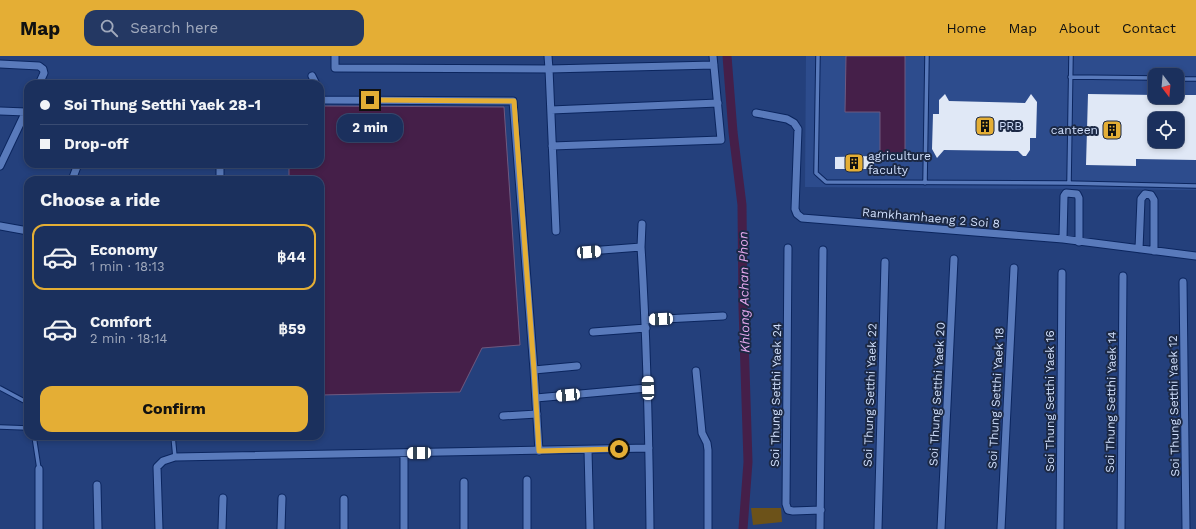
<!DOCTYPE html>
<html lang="en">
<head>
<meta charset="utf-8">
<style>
  body { margin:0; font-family:"Work Sans",sans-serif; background:#243863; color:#f1f3f6; height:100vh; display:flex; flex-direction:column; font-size:15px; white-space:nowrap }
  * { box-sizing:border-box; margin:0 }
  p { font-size:13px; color:#a0a9bc }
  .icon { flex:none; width:22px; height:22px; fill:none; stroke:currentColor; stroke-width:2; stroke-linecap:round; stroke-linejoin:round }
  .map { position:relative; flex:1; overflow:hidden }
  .details { position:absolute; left:24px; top:120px; width:300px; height:264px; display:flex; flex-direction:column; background:#1b305d; border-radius:12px; box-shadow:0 2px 6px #0003,0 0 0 1px #394b72 }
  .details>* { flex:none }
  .guide { position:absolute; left:24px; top:24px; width:300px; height:88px; border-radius:12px; box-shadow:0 2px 6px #0003,0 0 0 1px #394b72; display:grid; align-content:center; height:88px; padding:0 16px; background:#1b305d }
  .needle { width:26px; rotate:164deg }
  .buttons { position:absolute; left:1148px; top:12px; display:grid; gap:8px }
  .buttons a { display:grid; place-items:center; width:36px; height:36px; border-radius:8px; background:#1b305d; box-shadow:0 2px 6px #0003,0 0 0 1px #394b72; font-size:20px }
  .end { position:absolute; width:18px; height:18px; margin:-9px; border:5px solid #e4ae35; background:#111; box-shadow:0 0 0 2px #111 }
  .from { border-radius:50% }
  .bubble { position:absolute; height:28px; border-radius:12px; background:#1b305d; box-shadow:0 2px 6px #0003,0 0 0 1px #394b72; font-size:13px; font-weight:700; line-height:28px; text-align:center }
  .car { position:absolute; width:12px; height:24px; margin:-12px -6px; border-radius:5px; box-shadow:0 0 3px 1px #0007; background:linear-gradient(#fff 24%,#345 0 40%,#fff 0 76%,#345 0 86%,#fff 0) }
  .guide b { display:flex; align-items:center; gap:14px; height:38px; font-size:15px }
  .guide b+b { border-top:1px solid #394b72 }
  .guide i { width:10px; height:10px; background:#f1f3f6 }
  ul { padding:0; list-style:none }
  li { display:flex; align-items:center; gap:12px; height:66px; margin:0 8px 6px; padding:0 8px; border:2px solid transparent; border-radius:12px }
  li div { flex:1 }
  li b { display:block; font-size:15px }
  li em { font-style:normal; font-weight:700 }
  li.active { border-color:#e4ae35 }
  li>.icon { width:36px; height:36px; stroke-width:1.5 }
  h2 { padding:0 16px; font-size:18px; line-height:48px }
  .primary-button { display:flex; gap:8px; margin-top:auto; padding:8px 16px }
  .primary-button a { flex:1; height:46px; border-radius:12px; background:#e4ae35; color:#111; font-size:16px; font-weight:700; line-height:46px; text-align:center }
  header { display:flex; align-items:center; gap:24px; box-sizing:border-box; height:56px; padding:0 20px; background:#e4ae35; color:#111 }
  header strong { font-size:19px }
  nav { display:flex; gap:22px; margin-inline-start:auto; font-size:14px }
  .search { width:280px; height:36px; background:#243863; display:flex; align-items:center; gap:10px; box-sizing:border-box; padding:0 14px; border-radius:12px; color:#a0a9bc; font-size:15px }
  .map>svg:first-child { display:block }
</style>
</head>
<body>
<header>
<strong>Map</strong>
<div class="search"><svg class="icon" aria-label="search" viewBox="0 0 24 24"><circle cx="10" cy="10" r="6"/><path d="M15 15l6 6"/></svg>Search here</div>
<nav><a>Home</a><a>Map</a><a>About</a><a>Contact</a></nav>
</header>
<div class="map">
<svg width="1196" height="473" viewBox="0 0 1196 473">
  <rect width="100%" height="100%" fill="#24407c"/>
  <path fill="#2d4c8d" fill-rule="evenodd" d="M 806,0 L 1196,0 L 1196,134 L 805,131 ZM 1155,19 L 1177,19 L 1177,41 L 1155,41 ZM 1155,63 L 1177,63 L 1177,85 L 1155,85 Z"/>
  <path fill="#6c5219" d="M 751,452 L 781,452 L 782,466 L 753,469 Z"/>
  <path fill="#451f49" stroke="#6f597f" d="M 846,0 L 905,0 L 905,99 L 880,99 L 880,56 L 845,56 Z
    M 320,50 L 504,51 L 520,289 L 482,292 L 460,336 L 320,339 L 320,124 L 289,124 L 289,108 L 320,108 Z"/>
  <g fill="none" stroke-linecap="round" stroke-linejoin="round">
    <path stroke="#451f49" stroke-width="9" d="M 727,0 L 733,76 L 742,149 L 743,251 L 748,406 L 743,473"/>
  </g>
  <path fill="#e0e8f6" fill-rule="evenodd" d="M 945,38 L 949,45 L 1025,47 L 1031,38 L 1037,46 L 1036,82 L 1030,82 L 1030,94 L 1026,100 L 1023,100 L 1018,95 L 944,94 L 937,102 L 932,93 L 933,58 L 939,58 L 939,44 Z
    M 1088,38 L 1155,39 L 1155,41 L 1177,41 L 1177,39 L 1196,39 L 1196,104 L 1136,103 L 1136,110 L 1086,109 ZM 1155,63 L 1177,63 L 1177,85 L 1155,85 Z
    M 874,100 L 874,113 L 835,113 L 835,101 Z"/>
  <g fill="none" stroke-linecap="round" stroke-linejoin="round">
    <g stroke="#0b255e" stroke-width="5.5">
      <path id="service" d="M 818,0 L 816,117 L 826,126 L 1066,127 L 1196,130
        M 1070,21 L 1155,22
        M 1177,23 L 1196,23
        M 925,127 L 927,0
        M 1069,127 L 1071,0
        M 0,332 L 28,347
        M 0,371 L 28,372
        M 34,380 L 39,413
        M 173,380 L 175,401"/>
    </g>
    <g stroke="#0b255e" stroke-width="9">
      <path id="minor" d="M 335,0 L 335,12 L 549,13 L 548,0
        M 0,8 L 39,10 L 43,13 L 44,17 L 39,28
        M 312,20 L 316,28
        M 320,41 L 322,44 L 513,45 L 534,314 L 539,395
        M 551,54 L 718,47
        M 0,55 L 26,56
        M 756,57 L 787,63 L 794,67 L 798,73 L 795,153 L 797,158 L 802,162 L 1063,183 L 1196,200
        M 552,90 L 721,84 L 713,0
        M 220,108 L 220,124
        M 0,110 L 28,51
        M 72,124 L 78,108
        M 0,170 L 28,175
        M 556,175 L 549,13 L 714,9
        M 1063,183 L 1064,140 L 1066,137 L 1077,138 L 1079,142 L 1079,186
        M 641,191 L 642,168
        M 788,192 L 786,448 L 788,454 L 793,455 L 821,454
        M 1139,193 L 1141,143 L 1145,138 L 1151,139 L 1154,144 L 1154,195
        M 589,195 L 641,191 C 647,285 649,379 650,473
        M 1183,226 L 1186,473
        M 645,264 L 723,260
        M 593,276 L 646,272
        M 534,314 L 577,310
        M 696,315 L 702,377 L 707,387 L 708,394 L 708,473
        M 536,342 L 647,332
        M 503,360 L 537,358
        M 588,394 L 590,473
        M 404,397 L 404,473
        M 527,424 L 527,473
        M 97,429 L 98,473
        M 39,473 L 39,413
        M 159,473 L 157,411 L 163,405 L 175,401 L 649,392
        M 222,473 L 223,442
        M 281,473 L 282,442
        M 344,473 L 344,443
        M 464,473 L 464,426
        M 820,473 L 823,194
        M 878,473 L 885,206
        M 941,473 L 954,203
        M 1001,473 L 1014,212
        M 1060,473 L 1062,217
        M 1121,473 L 1123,220"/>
    </g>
    <use href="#service" stroke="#597abb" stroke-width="3.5"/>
    <use href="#minor" stroke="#597abb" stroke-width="7"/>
  </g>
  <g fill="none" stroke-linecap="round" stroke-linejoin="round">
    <path stroke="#e4ae35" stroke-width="5" d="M 370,44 L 514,45 L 534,314 L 539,395 L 619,393"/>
  </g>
  <defs>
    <g id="building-square" transform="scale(1)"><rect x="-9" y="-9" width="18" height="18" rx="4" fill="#e4ae35" stroke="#1c2945"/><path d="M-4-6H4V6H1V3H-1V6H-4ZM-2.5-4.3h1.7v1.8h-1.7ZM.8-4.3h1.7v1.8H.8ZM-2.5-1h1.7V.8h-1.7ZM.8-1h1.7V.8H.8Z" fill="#111"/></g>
  </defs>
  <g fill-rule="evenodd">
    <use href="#building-square" x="985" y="70"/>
    <use href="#building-square" x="1112" y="74"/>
    <use href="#building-square" x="854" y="107"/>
  </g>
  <g text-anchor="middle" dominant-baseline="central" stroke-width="4" stroke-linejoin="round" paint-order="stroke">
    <g font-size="12" fill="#d0dffc" stroke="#1c2945" text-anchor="start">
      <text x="999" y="70">PRB</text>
      <text x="1098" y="74" text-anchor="end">canteen</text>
      <text x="868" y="100">agriculture<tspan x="868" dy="14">faculty</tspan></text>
    </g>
    <g font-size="12" fill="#d0dffc" stroke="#1c2945">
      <text transform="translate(931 162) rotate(5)">Ramkhamhaeng 2 Soi 8</text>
      <text transform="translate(937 338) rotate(-87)">Soi Thung Setthi Yaek 20</text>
      <text transform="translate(776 339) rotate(-89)">Soi Thung Setthi Yaek 24</text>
      <text transform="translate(870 339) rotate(-88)">Soi Thung Setthi Yaek 22</text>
      <text transform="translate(996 342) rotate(-87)">Soi Thung Setthi Yaek 18</text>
      <text transform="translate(1050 345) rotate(-90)">Soi Thung Setthi Yaek 16</text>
      <text transform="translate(1111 346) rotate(-89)">Soi Thung Setthi Yaek 14</text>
      <text transform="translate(1174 350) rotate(-91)">Soi Thung Setthi Yaek 12</text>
    </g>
    <g font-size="13" font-style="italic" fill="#e7a9ee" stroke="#1c2945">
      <text transform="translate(744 236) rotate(-91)">Khlong Achan Phon</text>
    </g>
  </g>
</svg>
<div class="buttons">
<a><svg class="needle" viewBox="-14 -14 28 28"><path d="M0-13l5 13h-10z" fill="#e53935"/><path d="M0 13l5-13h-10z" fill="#a0a9bc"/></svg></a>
<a><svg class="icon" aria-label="locate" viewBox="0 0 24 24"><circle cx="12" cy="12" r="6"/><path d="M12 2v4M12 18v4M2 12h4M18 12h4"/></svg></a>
</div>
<i class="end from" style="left:619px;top:393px"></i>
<i class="end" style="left:370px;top:44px"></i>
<div class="bubble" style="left:337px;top:58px;width:66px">2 min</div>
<i class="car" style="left:589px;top:196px;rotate:86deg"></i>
<i class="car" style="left:661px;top:263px;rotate:267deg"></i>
<i class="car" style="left:648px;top:332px;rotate:358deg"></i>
<i class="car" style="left:568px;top:339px;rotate:265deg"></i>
<i class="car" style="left:419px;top:397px;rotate:269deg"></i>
<div class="guide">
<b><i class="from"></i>Soi Thung Setthi Yaek 28-1</b>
<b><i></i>Drop-off</b>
</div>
<section class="details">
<h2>Choose a ride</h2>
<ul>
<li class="active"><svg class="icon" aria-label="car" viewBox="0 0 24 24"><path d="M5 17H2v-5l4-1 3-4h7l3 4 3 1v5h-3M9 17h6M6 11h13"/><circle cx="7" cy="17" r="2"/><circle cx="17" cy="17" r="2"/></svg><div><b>Economy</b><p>1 min · 18:13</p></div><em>฿44</em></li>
<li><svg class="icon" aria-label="car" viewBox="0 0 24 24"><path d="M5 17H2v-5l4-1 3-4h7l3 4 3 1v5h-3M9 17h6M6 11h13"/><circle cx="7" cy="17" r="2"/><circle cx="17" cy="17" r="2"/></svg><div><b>Comfort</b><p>2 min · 18:14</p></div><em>฿59</em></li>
</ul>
<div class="primary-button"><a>Confirm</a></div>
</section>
</div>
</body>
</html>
